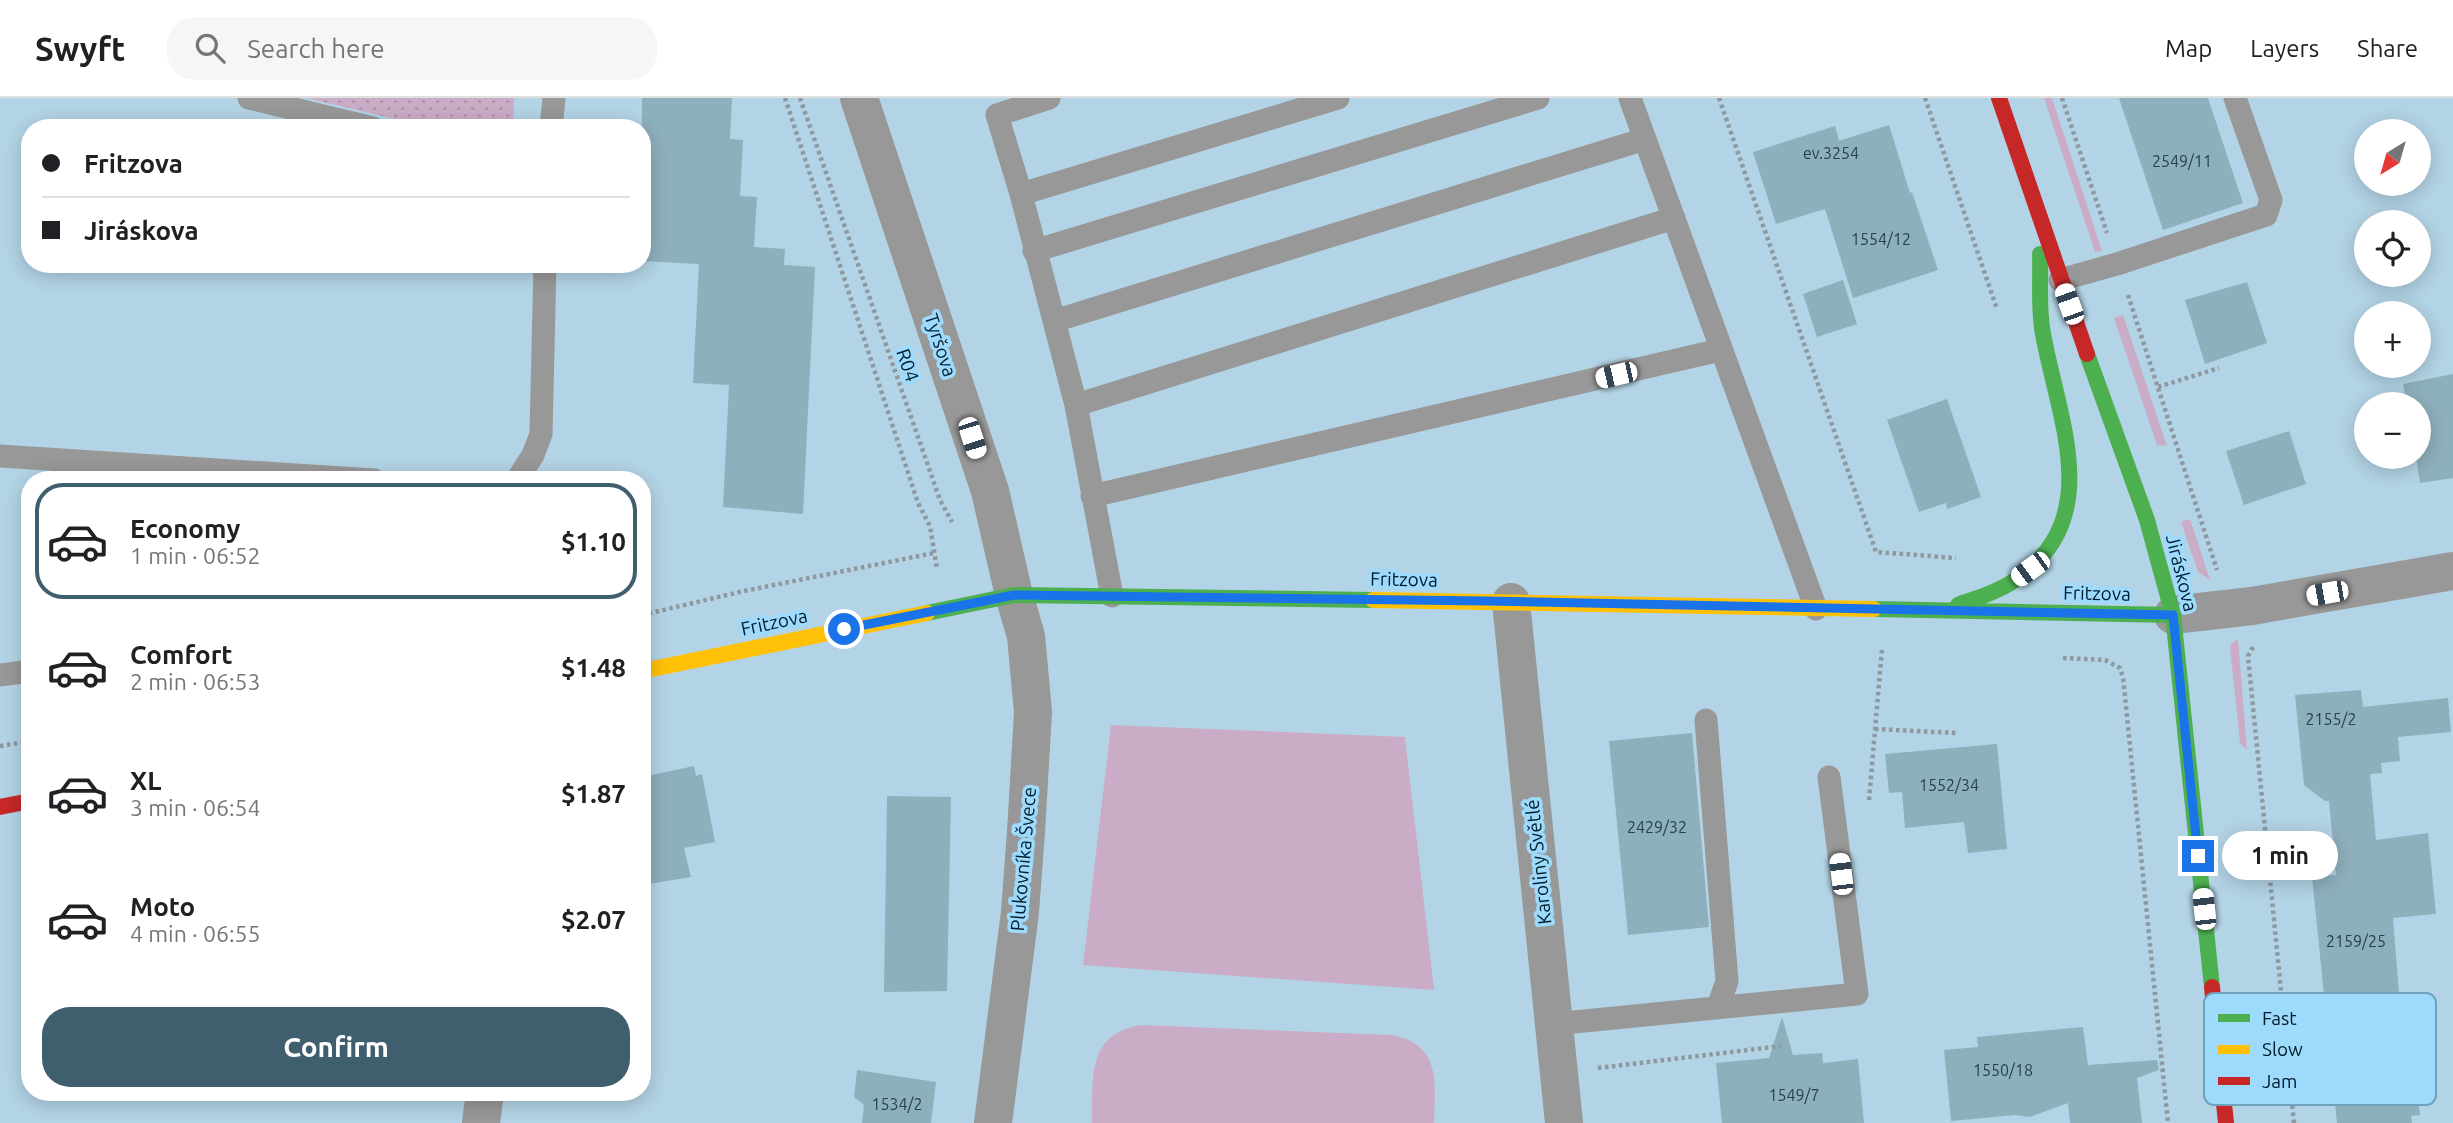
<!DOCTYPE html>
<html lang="en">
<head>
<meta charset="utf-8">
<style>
  body { margin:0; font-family:Ubuntu,sans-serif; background:#f6f6f6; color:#202124; height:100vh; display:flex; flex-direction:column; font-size:26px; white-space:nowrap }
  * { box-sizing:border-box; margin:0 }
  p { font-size:23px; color:#757577 }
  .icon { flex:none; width:38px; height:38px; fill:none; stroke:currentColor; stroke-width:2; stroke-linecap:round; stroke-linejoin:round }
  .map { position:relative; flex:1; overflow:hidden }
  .panel { position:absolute; left:21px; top:373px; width:630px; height:630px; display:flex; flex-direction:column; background:#fff; border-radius:28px; box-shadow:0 4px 18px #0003 }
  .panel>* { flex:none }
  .guide { position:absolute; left:21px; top:21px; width:630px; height:154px; border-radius:28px; box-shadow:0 4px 18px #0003; display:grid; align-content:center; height:154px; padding:0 21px; background:#fff }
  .needle { width:46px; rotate:217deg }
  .fabs { position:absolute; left:2354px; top:21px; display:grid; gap:14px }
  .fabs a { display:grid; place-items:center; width:77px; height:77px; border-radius:50%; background:#fff; box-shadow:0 4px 18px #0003; font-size:35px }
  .end { position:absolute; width:32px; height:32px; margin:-16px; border:9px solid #1a73e8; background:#fff; box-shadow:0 0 0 4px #fff }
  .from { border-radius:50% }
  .bubble { position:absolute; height:49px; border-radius:24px; background:#fff; box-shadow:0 4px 18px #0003; font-size:23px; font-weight:700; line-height:49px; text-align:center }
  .car { position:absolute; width:21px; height:42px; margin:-21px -10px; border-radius:9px; box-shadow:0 0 5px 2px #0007; background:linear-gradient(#fff 24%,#345 0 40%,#fff 0 76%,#345 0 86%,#fff 0) }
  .guide b { display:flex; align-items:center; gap:24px; height:66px; font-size:26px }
  .guide b+b { border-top:2px solid #e0e0e0 }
  .guide i { width:18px; height:18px; background:#202124 }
  ul { padding:12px 0 0; list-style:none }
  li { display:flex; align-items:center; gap:21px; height:116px; margin:0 14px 10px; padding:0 7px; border:4px solid transparent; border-radius:28px }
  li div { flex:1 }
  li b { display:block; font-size:26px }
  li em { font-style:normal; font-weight:700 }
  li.current { border-color:#3f5e6e }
  li>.icon { width:63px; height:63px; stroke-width:1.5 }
  .action { display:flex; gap:14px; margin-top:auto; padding:14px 21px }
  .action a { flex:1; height:80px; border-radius:28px; background:#3f5e6e; color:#fff; font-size:28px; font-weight:700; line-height:80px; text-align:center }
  header { display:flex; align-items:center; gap:42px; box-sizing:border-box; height:98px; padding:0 35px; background:#fff; border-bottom:2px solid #e0e0e0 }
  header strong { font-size:33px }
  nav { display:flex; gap:38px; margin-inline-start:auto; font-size:24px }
  .search { width:490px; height:63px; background:#f6f6f6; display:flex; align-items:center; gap:18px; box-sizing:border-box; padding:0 24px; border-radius:28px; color:#757577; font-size:26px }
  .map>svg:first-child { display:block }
</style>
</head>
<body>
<header>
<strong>Swyft</strong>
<div class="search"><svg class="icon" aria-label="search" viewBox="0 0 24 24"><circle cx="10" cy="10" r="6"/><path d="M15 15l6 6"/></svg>Search here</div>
<nav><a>Map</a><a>Layers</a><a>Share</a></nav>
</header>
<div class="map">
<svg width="2453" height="1025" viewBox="0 0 2453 1025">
  <defs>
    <pattern id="park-dots" width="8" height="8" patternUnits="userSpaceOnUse" patternTransform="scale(1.75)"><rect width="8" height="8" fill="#cbacc7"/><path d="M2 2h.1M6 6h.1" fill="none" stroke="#ad94ab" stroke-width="1.8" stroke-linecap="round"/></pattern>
  </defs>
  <rect width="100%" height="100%" fill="#b3d4e6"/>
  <path fill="#cbacc7" d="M 2044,0 L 2052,0 L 2102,153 L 2095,154 Z
    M 2123,217 L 2167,348 L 2157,347 L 2114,220 Z
    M 2190,421 L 2210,482 L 2198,474 L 2181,424 Z
    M 2238,541 L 2247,652 L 2240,645 L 2230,549 L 2232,545 Z
    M 1111,627 L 1405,639 L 1434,892 L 1083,867 Z
    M 1141,927 L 1392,937 C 1442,947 1435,985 1434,1025 L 1092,1025 C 1093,981 1086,936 1141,927 Z"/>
  <path fill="url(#park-dots)" d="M 306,0 L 514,0 L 513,30 L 433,30 Z"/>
  <path fill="#8eb0bc" d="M 642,0 L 732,0 L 730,41 L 743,42 L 740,98 L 757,99 L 754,149 L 785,151 L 784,167 L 815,169 L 803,416 L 723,409 L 729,287 L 693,285 L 699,166 L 642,163 Z
    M 2119,0 L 2208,0 L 2243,105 L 2163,132 Z
    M 1889,27 L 1910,95 L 1912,94 L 1938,172 L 1853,200 L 1825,111 L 1776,126 L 1753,54 L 1835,28 L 1839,43 Z
    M 1843,182 L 1857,226 L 1817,239 L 1803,196 Z
    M 2247,184 L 2267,245 L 2205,266 L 2185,202 Z
    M 2453,276 L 2453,380 L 2420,385 L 2416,359 L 2418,359 L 2418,306 L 2407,306 L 2403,286 Z
    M 1947,301 L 1981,399 L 1947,411 L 1946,405 L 1919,414 L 1887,322 Z
    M 2289,333 L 2306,386 L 2244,407 L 2226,353 Z
    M 2361,592 L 2363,609 L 2448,600 L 2451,634 L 2398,639 L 2400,663 L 2381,665 L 2382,675 L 2370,676 L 2376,742 L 2428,735 L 2436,816 L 2393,820 L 2400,908 L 2408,907 L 2420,1017 L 2411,1018 L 2412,1025 L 2337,1025 L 2312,779 L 2336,777 L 2329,703 L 2325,703 L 2304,687 L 2295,597 Z
    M 1692,635 L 1709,829 L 1628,837 L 1609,643 Z
    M 1997,646 L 2007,751 L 1968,755 L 1964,724 L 1905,730 L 1902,694 L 1889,695 L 1885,656 Z
    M 694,668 L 696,678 L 702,676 L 715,744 L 684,750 L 691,779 L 649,786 L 642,753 L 642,679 Z
    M 887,698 L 951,699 L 947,893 L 884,894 Z
    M 1782,919 L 1793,957 L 1822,955 L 1823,965 L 1858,961 L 1864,1025 L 1722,1025 L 1716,965 L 1769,960 Z
    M 2083,929 L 2088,967 L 2157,962 L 2159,972 L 2137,980 L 2142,1025 L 2070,1025 L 2068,1005 L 2030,1019 L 2015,1017 L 1951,1023 L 1944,952 L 1978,949 L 1977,939 Z
    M 857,972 L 936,984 L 931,1025 L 862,1025 L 864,1007 L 854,999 Z"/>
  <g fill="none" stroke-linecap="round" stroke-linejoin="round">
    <path stroke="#8e989e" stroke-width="4.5" stroke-dasharray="3.5 3.5" stroke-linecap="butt" d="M 785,0 L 918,405 L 930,428 L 937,471
      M 800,0 L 940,402 L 952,424
      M 1719,0 L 1876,454 L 1956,460
      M 1925,0 L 1997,211
      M 2062,0 L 2107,135
      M 2128,197 L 2217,472
      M 2158,289 L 2219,270
      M 642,517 L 744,493 L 934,455
      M 2253,549 L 2248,558 L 2294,1025
      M 2063,560 L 2105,562 L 2120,570 L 2123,579 L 2168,1025
      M 1875,631 L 1957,635
      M 0,648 L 30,643
      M 1869,702 L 1882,551
      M 1598,970 L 1781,948"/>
    <path stroke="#979897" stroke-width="23" d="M 249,0 L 373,30
      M 1049,0 L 997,17 L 1021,96 L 1076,307 L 1112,498
      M 1630,0 L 1816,511
      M 551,30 L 554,0
      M 1021,96 L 1338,0
      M 1034,153 L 1538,0
      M 2060,182 L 2117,166 L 2266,117 L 2271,102 L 2235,0
      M 1054,223 L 1645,41
      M 1076,307 L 1674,120
      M 0,358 L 374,382
      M 517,382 L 533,357 L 541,336 L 545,166
      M 1092,398 L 1720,252
      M 0,577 L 23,574
      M 1706,622 L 1727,883 L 1718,909
      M 1554,926 L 1857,896 L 1829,679"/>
    <path stroke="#979897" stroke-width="38" d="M 859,0 L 990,393 L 1014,497 L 1026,538 L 1033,614 L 1026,734 L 1020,814 L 993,1025
      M 1511,504 L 1564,1025
      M 2173,517 L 2252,508 L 2453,473
      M 481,1025 L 485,994"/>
    <path stroke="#4caf50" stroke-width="16" d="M 2087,256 L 2147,422 L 2173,517 L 2212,889
      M 1958,507 C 1976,500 1996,495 2012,484 C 2107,423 2059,324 2043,236 C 2038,210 2041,183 2040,156
      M 1874,511 L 2173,517
      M 927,515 L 1014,497 L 1373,502"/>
    <path stroke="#ffc107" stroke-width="16" d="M 1373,502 L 1874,511
      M 642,573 L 927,515"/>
    <path stroke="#c62828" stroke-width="16" d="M 1999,0 L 2087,256
      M 0,709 L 30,703
      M 2212,889 L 2226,1025"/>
  </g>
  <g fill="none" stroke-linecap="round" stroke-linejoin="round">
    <path stroke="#1a73e8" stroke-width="9" d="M 844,531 L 1014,497 L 1485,503 L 2173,517 L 2198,758"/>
  </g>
  <g text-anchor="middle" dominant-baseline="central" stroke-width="7" stroke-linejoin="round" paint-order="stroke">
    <g font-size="16" fill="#244251">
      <text x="1831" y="55">ev.3254</text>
      <text x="2182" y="63">2549/11</text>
      <text x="1881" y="141">1554/12</text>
      <text x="2331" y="621">2155/2</text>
      <text x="1949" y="687">1552/34</text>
      <text x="1657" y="729">2429/32</text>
      <text x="2356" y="843">2159/25</text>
      <text x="2003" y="972">1550/18</text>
      <text x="1794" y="997">1549/7</text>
      <text x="897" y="1006">1534/2</text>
    </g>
    <g font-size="19" fill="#001e2d" stroke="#9edafb">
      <text transform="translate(941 247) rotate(72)">Tyršova</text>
      <text transform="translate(908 267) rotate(71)">R04</text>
      <text transform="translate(2182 475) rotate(76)">Jiráskova</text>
      <text transform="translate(1404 481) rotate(1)">Fritzova</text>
      <text transform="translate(2097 495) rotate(1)">Fritzova</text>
      <text transform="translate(774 524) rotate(-12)">Fritzova</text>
      <text transform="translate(1023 761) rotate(-85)">Plukovníka Švece</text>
      <text transform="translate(1538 764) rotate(-96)">Karoliny Světlé</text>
    </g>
  </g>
  <rect x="2204" y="895" width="232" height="112" rx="10" fill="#9edafb" stroke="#6fa2bd" stroke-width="2"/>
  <rect x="2218" y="916" width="32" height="8" fill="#4caf50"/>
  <rect x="2218" y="947" width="32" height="9" fill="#ffc107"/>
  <rect x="2218" y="979" width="32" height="8" fill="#c62828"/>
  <g font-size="19" fill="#001e2d">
    <text x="2262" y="927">Fast</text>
    <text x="2262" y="958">Slow</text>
    <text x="2262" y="990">Jam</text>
  </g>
</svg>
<div class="fabs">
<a><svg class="needle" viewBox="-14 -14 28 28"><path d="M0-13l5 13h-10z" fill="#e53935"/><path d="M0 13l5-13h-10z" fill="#757577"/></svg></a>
<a><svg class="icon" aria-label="locate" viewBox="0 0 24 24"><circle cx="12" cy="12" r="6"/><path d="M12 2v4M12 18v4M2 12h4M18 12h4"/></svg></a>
<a>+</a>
<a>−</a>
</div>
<i class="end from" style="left:844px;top:531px"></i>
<i class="end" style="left:2198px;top:758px"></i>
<div class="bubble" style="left:2222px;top:733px;width:116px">1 min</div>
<i class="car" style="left:2069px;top:206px;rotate:340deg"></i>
<i class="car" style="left:1616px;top:277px;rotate:257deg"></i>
<i class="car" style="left:972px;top:340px;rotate:162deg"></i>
<i class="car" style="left:2030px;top:471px;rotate:234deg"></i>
<i class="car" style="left:2327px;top:495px;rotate:260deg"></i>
<i class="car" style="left:1841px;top:776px;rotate:353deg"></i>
<i class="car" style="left:2204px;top:811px;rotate:354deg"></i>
<div class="guide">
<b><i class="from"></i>Fritzova</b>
<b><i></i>Jiráskova</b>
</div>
<section class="panel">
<ul>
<li class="current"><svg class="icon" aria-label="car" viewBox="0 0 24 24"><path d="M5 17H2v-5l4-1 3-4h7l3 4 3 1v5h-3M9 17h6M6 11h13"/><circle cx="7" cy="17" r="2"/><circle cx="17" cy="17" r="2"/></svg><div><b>Economy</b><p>1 min · 06:52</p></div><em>$1.10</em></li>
<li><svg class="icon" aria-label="car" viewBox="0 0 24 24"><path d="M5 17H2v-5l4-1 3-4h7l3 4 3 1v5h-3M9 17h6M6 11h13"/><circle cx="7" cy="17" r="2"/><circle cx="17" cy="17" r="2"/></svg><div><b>Comfort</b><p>2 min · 06:53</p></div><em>$1.48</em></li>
<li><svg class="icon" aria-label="car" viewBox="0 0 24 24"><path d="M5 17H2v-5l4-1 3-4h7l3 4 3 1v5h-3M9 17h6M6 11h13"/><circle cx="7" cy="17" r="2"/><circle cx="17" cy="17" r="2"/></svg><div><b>XL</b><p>3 min · 06:54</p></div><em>$1.87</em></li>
<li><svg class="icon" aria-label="car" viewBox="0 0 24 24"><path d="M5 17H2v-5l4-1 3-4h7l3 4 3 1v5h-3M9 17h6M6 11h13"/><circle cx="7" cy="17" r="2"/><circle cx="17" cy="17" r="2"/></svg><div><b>Moto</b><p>4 min · 06:55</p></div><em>$2.07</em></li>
</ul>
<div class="action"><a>Confirm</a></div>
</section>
</div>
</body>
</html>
